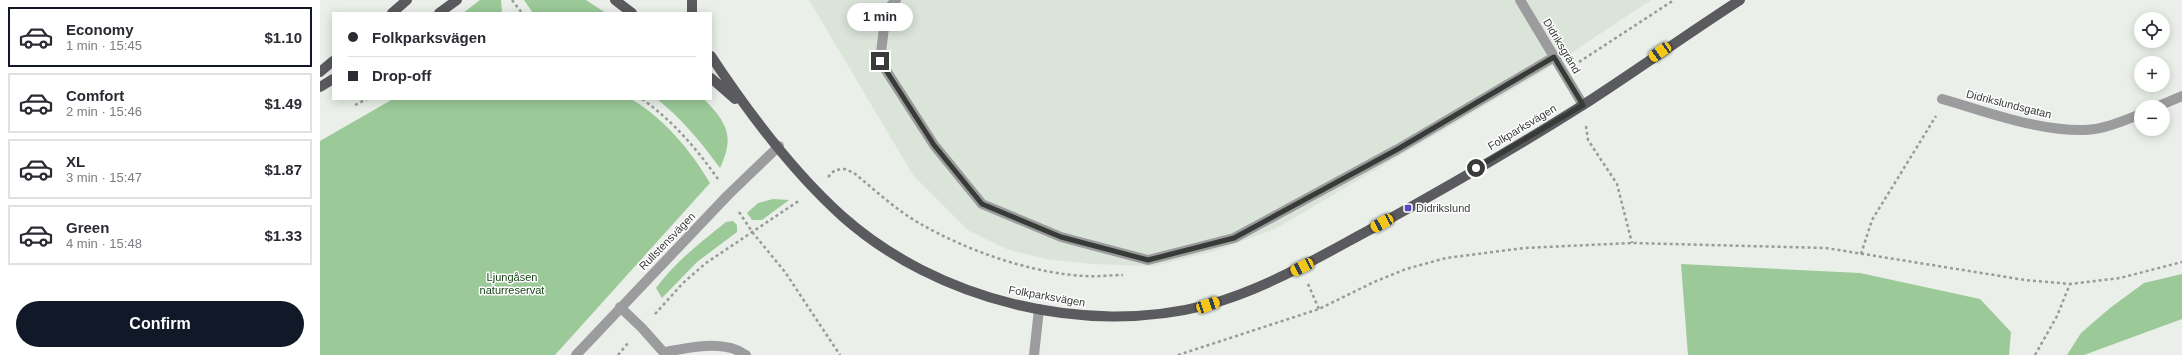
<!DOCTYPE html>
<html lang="en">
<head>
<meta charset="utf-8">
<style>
  body { margin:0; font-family:Arial,sans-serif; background:#f2f2f3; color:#2b2b33; height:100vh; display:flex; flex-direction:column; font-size:15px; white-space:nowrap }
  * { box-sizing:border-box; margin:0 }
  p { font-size:13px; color:#7c7c81 }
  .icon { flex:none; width:22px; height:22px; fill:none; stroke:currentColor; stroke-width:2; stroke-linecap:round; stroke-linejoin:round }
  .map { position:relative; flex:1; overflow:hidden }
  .side { display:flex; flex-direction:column; background:#fff; width:320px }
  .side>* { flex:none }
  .top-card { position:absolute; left:12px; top:12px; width:380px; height:88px; border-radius:0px; box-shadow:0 2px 10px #0003; display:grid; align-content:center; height:88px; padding:0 16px; background:#fff }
  .fabs { position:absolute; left:1814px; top:12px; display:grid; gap:8px }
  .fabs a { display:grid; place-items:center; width:36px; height:36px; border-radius:50%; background:#fff; box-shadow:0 2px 10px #0003; font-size:20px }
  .end { position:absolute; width:18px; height:18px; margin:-9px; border:5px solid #393b39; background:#fff; box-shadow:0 0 0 2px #fff }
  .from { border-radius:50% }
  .bubble { position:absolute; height:28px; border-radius:14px; background:#fff; box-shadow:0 2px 10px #0003; font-size:13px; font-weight:800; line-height:28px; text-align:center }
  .car { position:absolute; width:12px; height:24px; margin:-12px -6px; border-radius:5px; box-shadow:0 0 3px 1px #0007; background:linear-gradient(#f5c518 24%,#345 0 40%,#f5c518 0 76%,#345 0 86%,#f5c518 0) }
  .top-card b { display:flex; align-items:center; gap:14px; height:38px; font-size:15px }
  .top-card b+b { border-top:1px solid #e1e1e2 }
  .top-card i { width:10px; height:10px; background:#2b2b33 }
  ul { padding:7px 0 0; list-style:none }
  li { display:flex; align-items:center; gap:12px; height:60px; margin:0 8px 6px; padding:0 8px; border:2px solid #e1e1e2; border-radius:0px }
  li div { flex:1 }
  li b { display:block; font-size:15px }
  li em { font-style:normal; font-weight:800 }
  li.on { border-color:#111827 }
  li>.icon { width:36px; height:36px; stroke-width:1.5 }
  .primary-button { display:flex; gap:8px; margin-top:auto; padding:8px 16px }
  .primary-button a { flex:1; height:46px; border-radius:24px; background:#111827; color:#fff; font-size:16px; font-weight:800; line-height:46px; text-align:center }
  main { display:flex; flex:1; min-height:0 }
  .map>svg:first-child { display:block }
</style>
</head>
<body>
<main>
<section class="side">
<ul>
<li class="on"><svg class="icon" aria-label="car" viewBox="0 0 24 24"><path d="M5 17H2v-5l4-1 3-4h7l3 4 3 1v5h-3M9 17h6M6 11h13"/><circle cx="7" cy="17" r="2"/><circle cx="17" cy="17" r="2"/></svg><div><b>Economy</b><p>1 min · 15:45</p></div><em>$1.10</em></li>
<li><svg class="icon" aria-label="car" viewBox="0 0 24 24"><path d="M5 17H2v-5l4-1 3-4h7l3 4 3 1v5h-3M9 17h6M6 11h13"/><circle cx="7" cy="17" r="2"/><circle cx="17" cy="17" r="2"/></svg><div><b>Comfort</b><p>2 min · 15:46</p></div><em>$1.49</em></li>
<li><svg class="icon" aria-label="car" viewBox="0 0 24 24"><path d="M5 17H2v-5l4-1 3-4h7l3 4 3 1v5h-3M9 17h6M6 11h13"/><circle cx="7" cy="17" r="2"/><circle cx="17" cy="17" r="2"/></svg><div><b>XL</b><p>3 min · 15:47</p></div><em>$1.87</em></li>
<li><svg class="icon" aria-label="car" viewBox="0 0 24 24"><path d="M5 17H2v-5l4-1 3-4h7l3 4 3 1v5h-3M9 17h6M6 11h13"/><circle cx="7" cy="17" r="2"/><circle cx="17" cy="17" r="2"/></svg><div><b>Green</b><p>4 min · 15:48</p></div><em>$1.33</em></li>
</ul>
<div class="primary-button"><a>Confirm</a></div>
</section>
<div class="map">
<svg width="1862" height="355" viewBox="0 0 1862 355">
  <rect width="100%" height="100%" fill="#eaefe9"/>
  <path fill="#dae4d9" d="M 489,0 L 1331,0 L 1224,71 L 955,229 L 898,250 L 835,266 L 771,264 L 726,259 L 689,250 L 649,231 L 593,175 Z"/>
  <path fill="#9bc997" d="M 160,0 L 181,0 L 182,12 L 143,13 Z
    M 204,0 L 266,0 L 286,13 L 213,13 Z
    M 73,99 L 311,99 C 344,118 371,151 390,183 L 235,355 L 0,355 L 0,141 Z
    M 337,99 L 384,99 C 407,123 415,136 400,168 C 381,142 362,119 337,99 Z
    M 453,199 L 469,200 L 442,220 L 432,220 L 427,213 L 438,203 Z
    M 413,221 L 417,225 L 417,232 L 377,262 L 342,298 L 336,288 C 355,262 381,242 406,222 Z
    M 1361,264 L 1540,273 L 1660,299 L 1691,332 L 1689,355 L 1368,355 Z
    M 1862,274 L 1862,319 L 1764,355 L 1747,355 L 1761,333 L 1790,308 L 1824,283 Z"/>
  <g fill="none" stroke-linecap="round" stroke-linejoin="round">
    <path stroke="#989b97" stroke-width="2.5" stroke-dasharray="3 3" stroke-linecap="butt" d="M 192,0 L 202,13
      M 1259,62 L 1354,0
      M 322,99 C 353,121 376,148 398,179
      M 35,105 L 47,99
      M 1266,126 L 1268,140 L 1297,184 L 1312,243
      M 508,177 L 515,170 L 525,169 L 534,173 C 555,190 576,210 599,223 C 645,250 713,274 766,276 C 778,277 791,275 803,275
      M 419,212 L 433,233 L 465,272 L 520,355
      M 1541,254 L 1552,220 L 1616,116
      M 988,284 L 999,309
      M 335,314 L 363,283 L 386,263 L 480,200
      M 298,355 L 308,343
      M 858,355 L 999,309 L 1054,282 L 1086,269 L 1126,258 L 1204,248 L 1312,243 L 1506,248 L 1705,280 L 1750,284 L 1800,278 L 1862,262
      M 1715,355 L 1737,316 L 1750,284"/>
    <path stroke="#9c9c9f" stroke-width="10" d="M 576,0 L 566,11 L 560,61 L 614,145 L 662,204 L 741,237 L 828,260 L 914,238 L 1078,149 L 1234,57
      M 1200,0 L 1263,105
      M 1622,99 C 1668,112 1716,131 1765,130 C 1785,129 1803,121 1821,114
      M 1836,107 L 1862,96
      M 300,307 L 322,328 L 346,355
      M 345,352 C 370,348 403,339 426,355
      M 256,355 L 408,195 L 459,146
      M 714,355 L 719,309"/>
    <path stroke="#5a5a5f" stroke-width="10" d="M 295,0 L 312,13
      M 372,0 L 372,13
      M 72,13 L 87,0
      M 119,13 L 137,0
      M 391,56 C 428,112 472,171 522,216 C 616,300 765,337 887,305 C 946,289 999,257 1053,228 C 1124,189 1195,148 1263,105 C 1316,71 1367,34 1420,0
      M 0,72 L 13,61
      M 391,78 L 415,99
      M 0,87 L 13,79"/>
  </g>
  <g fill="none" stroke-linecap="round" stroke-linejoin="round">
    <path stroke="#393b39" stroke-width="5" d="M 560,61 L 614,145 L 662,204 L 741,237 L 828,260 L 914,238 L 1078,149 L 1234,57 L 1263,105 L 1156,168"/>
  </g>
  <rect fill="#5449c0" stroke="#fff" stroke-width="1.5" x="1084" y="204" width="8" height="8" rx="2"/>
  <g text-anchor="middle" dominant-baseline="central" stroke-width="3" stroke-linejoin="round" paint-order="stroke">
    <g font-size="11" fill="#393b39" stroke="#fff">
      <text transform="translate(1242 46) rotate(59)">Didriksgränd</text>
      <text transform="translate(1689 104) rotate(14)">Didrikslundsgatan</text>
      <text transform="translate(1202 127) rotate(-31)">Folkparksvägen</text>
      <text transform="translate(347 241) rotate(-46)">Rullstensvägen</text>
      <text transform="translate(727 296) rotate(10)">Folkparksvägen</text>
    </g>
    <g font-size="11" fill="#393b39" stroke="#fff" text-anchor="start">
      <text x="1096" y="208">Didrikslund</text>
    </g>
    <g font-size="11" fill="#0f3e0f" stroke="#fff">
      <text x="192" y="277">Ljungåsen<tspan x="192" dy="13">naturreservat</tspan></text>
    </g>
  </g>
</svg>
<div class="fabs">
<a><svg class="icon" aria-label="locate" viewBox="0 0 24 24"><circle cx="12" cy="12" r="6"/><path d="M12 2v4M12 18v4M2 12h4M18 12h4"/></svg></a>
<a>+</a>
<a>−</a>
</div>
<i class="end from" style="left:1156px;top:168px"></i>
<i class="end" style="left:560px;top:61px"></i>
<div class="bubble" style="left:527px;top:3px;width:66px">1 min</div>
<i class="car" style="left:1340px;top:52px;rotate:236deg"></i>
<i class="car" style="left:1062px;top:223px;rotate:241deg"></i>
<i class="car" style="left:982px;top:267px;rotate:244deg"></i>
<i class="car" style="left:888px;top:305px;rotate:71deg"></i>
<div class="top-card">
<b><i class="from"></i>Folkparksvägen</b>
<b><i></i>Drop-off</b>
</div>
</div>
</main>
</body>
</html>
